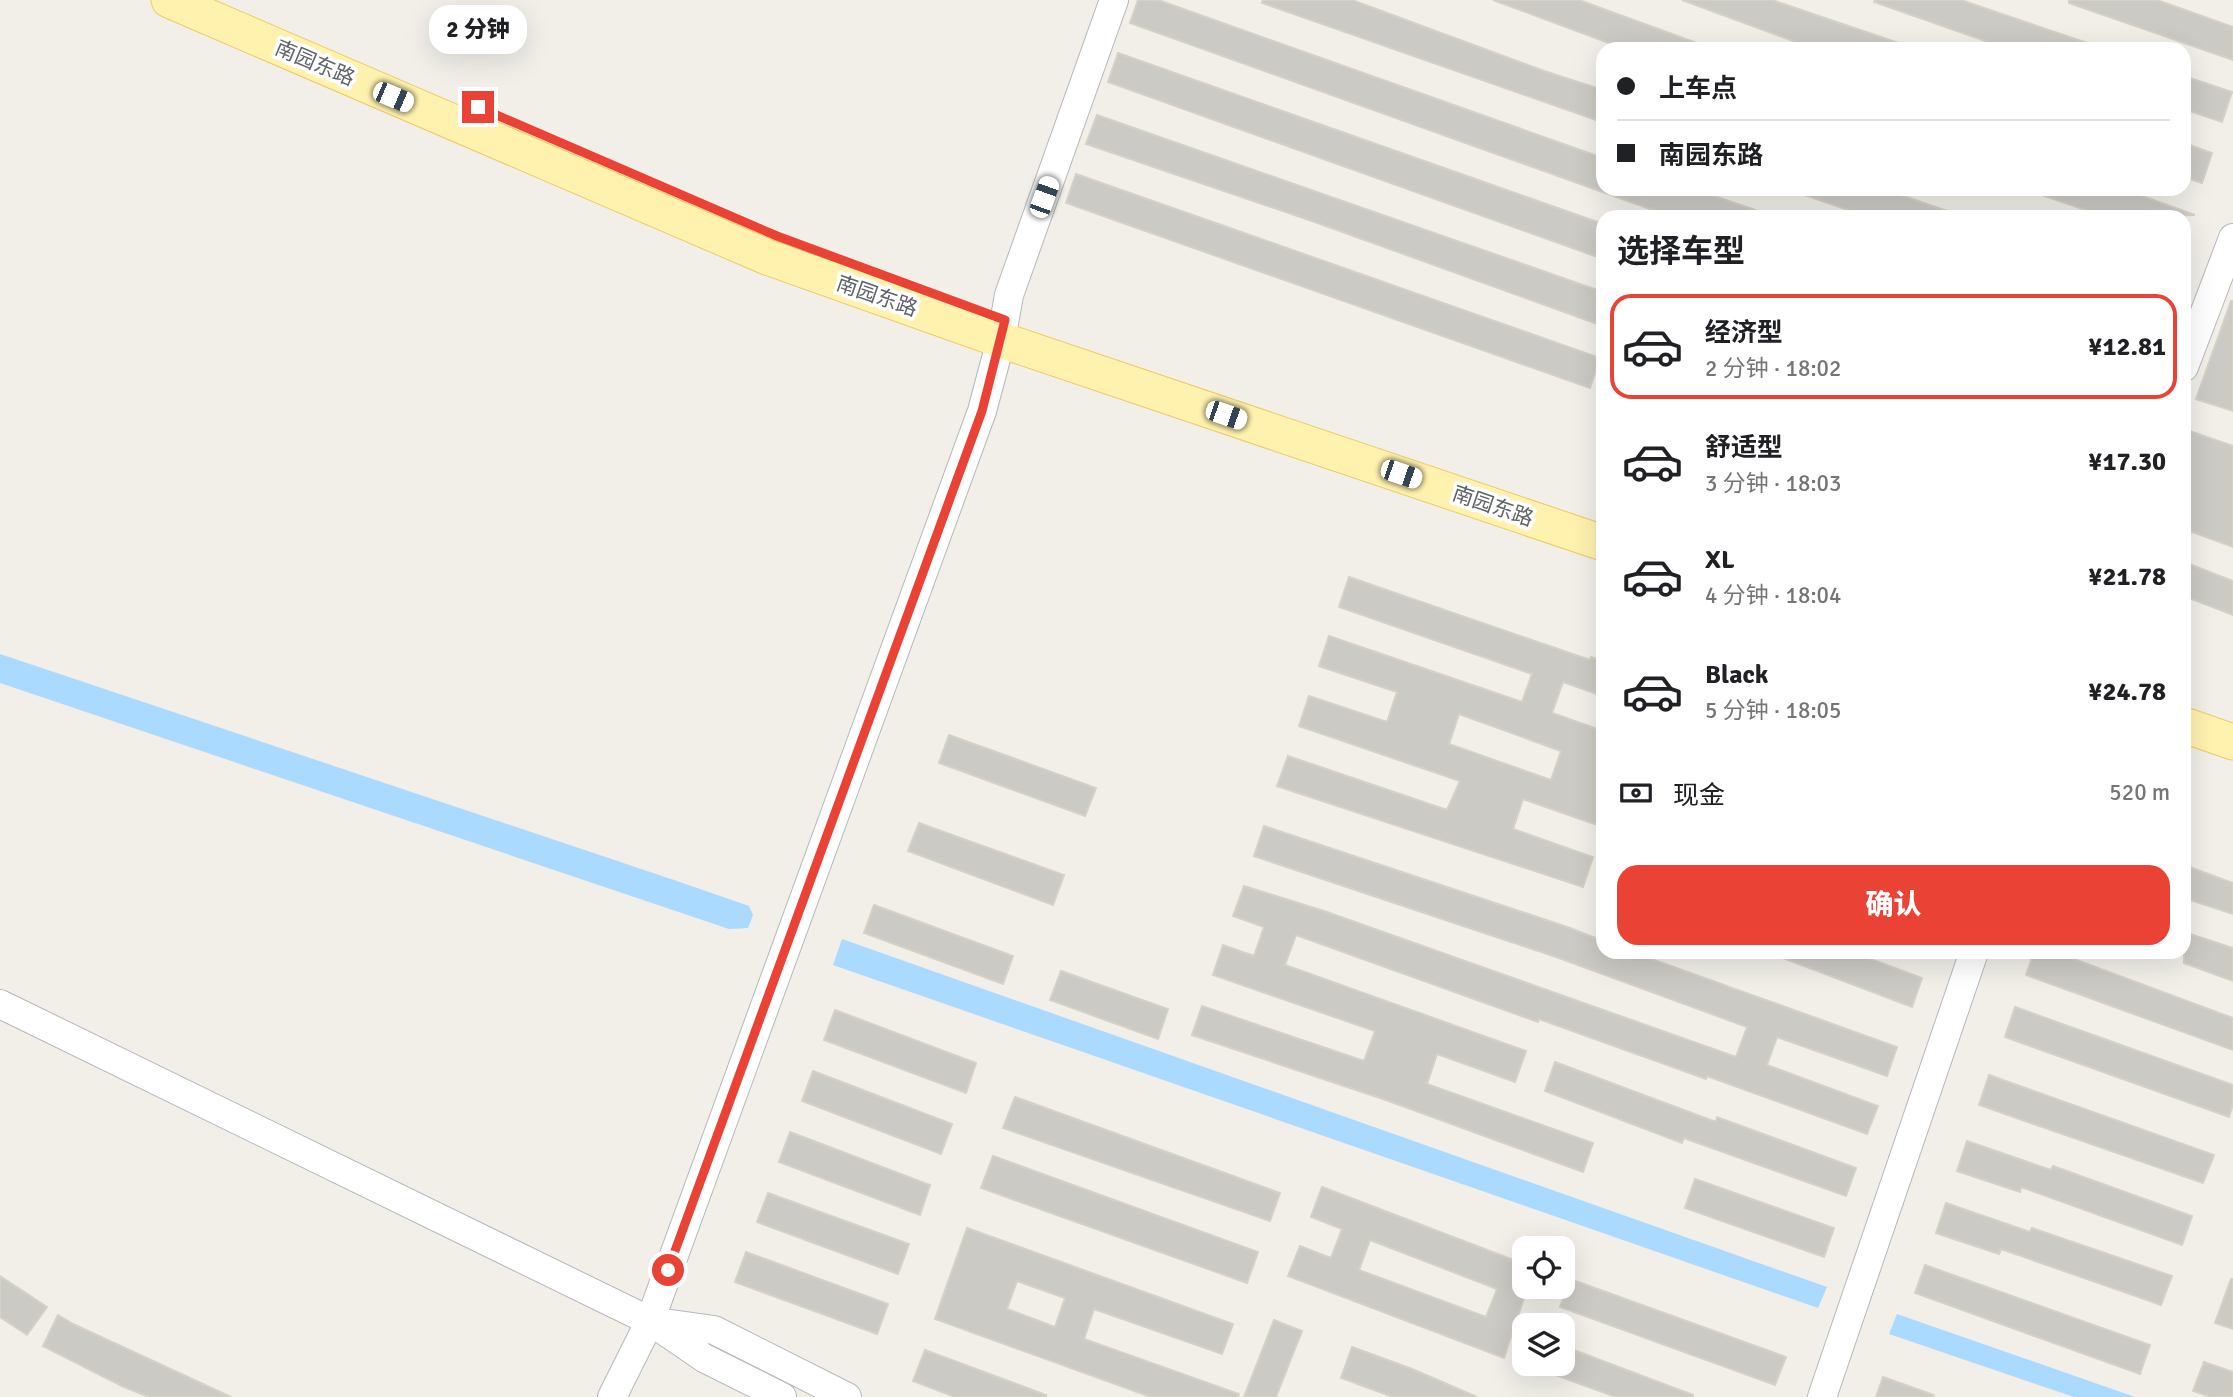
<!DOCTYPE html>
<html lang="zh">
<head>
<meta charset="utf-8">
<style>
  body { margin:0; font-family:Signika,"Noto Sans SC",sans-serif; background:#f6f6f6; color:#202124; height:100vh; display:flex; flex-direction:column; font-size:26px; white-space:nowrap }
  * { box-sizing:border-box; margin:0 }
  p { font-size:23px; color:#757577 }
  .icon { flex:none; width:38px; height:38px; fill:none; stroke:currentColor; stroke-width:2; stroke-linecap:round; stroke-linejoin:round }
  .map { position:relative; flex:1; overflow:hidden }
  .panel { position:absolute; left:1596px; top:210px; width:595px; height:749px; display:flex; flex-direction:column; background:#fff; border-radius:21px; box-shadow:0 7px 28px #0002 }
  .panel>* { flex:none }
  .guide { position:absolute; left:1596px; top:42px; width:595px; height:154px; border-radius:21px; box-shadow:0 7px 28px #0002; display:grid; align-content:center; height:154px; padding:0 21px; background:#fff }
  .controls { position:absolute; left:1512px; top:1236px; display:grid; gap:14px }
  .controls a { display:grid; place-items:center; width:63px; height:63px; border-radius:14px; background:#fff; box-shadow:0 7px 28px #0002; font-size:35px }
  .end { position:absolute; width:32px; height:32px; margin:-16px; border:9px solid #ea4335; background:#fff; box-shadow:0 0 0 4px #fff }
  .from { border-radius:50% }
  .bubble { position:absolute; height:49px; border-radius:21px; background:#fff; box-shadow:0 7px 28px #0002; font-size:23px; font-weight:800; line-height:49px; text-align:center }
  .car { position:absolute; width:21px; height:42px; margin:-21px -10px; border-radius:9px; box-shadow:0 0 5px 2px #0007; background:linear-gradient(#fff 24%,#345 0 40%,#fff 0 76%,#345 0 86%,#fff 0) }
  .guide b { display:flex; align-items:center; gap:24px; height:66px; font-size:26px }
  .guide b+b { border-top:2px solid #e0e0e0 }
  .guide i { width:18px; height:18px; background:#202124 }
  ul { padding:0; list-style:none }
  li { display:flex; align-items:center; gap:21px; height:105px; margin:0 14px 10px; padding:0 7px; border:4px solid transparent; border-radius:21px }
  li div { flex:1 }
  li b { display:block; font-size:26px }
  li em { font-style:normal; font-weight:800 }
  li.selected { border-color:#ea4335 }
  li>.icon { width:63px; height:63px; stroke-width:1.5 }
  h2 { padding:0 21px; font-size:32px; line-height:84px }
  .pay { display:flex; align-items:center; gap:18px; height:77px; padding:0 21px; font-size:26px }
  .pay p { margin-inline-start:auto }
  .primary-button { display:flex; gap:14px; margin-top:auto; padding:14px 21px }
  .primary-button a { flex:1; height:80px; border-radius:21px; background:#ea4335; color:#fff; font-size:28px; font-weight:800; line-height:80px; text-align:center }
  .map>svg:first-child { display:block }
</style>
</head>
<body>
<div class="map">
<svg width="2233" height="1397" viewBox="0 0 2233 1397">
  <rect width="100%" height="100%" fill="#f1efe8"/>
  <path fill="#aadaff" d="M 0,654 L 674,880 L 749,906 L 753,915 L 748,928 L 729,929 L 0,683 Z
    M 842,939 L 1827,1287 L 1818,1308 L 833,965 Z
    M 1897,1314 L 2135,1397 L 2074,1397 L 1889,1334 Z"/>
  <path fill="#cccac5" stroke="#d6d1c6" stroke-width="2" fill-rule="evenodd" d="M 1138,0 L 1158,0 L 1603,158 L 1603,189 L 1694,189 L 1767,214 L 1767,217 L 1675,217 L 1653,210 L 1130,23 Z
    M 1263,0 L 1352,0 L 1544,71 L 1603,90 L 1603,98 L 1596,120 L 1262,3 Z
    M 1493,0 L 1579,0 L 1713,49 L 1625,49 Z
    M 1682,0 L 1772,0 L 1907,46 L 1906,49 L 1815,49 Z
    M 1875,0 L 1961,0 L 2096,46 L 2095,49 L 2008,49 L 1874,2 Z
    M 2069,0 L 2157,0 L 2233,27 L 2233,60 L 2069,3 Z
    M 1118,53 L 1603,224 L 1603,259 L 1108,82 Z
    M 2184,76 L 2232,92 L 2222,122 L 2184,109 Z
    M 1097,115 L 1603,292 L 1603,326 L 1312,221 L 1086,144 Z
    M 2184,143 L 2212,153 L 2202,183 L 2184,177 Z
    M 1076,174 L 1600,358 L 1590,388 L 1066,203 Z
    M 1797,189 L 1883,189 L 1956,214 L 1956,217 L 1868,217 L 1796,192 Z
    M 2033,189 L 2123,189 L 2195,215 L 2106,217 L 2033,192 Z
    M 2231,301 L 2233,301 L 2233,411 L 2196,399 Z
    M 2184,429 L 2233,446 L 2233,547 L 2184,529 Z
    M 2184,562 L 2233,581 L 2233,615 L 2184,596 Z
    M 1349,577 L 1590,660 L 1591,657 L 1603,661 L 1603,696 L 1563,682 L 1552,713 L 1603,731 L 1603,827 L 1523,799 L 1513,829 L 1593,857 L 1583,887 L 1277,786 L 1288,756 L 1447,810 L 1460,781 L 1299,726 L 1309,696 L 1387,722 L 1397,692 L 1319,666 L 1329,636 L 1522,702 L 1532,674 L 1339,607 ZM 1459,714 L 1561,751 L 1551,780 L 1449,744 Z
    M 949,735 L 1096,788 L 1085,816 L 939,763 Z
    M 919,823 L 1064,875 L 1053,905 L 908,851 Z
    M 1264,826 L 1570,928 L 1603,941 L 1603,952 L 1632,952 L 1897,1047 L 1887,1076 L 1777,1037 L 1767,1065 L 1878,1106 L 1867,1134 L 1707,1076 L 1706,1079 L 1539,1019 L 1538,1022 L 1296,935 L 1285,965 L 1526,1051 L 1515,1082 L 1437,1054 L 1427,1084 L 1593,1143 L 1583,1172 L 1386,1100 L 1192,1035 L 1202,1006 L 1364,1061 L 1375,1031 L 1213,975 L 1223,945 L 1254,956 L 1264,927 L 1233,916 L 1244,886 L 1324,911 L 1736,1057 L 1747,1027 L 1559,958 L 1254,856 Z
    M 2184,865 L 2233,883 L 2233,914 L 2184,898 Z
    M 874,905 L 1013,956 L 1003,984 L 864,933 Z
    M 2184,932 L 2233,948 L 2233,981 L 2184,963 Z
    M 1767,952 L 1852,952 L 1922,978 L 1912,1007 Z
    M 2034,952 L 2055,952 L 2233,1018 L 2233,1050 L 2026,975 Z
    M 1061,971 L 1168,1009 L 1158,1039 L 1050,1000 Z
    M 2015,1007 L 2233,1085 L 2233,1104 L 2229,1117 L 2005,1037 Z
    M 835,1010 L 976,1063 L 966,1093 L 824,1040 Z
    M 1555,1062 L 1716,1122 L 1717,1117 L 1856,1168 L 1846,1196 L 1684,1138 L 1682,1143 L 1545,1091 Z
    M 813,1071 L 952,1124 L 941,1154 L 802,1101 Z
    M 1989,1075 L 2214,1155 L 2203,1183 L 1979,1105 Z
    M 1015,1097 L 1280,1193 L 1270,1221 L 1003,1128 Z
    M 790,1132 L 930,1185 L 920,1215 L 779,1162 Z
    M 1967,1141 L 2051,1170 L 2053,1166 L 2192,1216 L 2182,1245 L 2021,1187 L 2020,1192 L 1957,1171 Z
    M 993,1156 L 1258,1252 L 1247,1283 L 981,1188 Z
    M 1695,1179 L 1834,1228 L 1824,1257 L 1685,1208 Z
    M 1322,1187 L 1524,1264 L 1524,1286 L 1528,1286 L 1504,1358 L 1288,1276 L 1300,1246 L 1331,1258 L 1342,1229 L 1311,1217 ZM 1370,1240 L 1497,1289 L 1486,1317 L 1359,1270 Z
    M 768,1193 L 909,1244 L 898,1274 L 757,1222 Z
    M 1946,1203 L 2030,1232 L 2032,1228 L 2172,1276 L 2161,1305 L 2001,1249 L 1999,1254 L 1936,1233 Z
    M 967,1228 L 1233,1324 L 1222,1354 L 1094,1309 L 1084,1339 L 1239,1394 L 1238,1397 L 1151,1397 L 935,1319 ZM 1017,1281 L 1065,1298 L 1055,1327 L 1007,1309 Z
    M 746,1252 L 888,1304 L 877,1334 L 735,1282 Z
    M 1925,1265 L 2150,1345 L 2140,1374 L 1915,1293 Z
    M 0,1276 L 47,1307 L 27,1335 L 0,1317 Z
    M 1570,1279 L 1786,1357 L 1775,1385 L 1560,1307 Z
    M 2231,1279 L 2233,1279 L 2233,1329 L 2215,1323 Z
    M 58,1315 L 73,1324 L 231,1397 L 149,1397 L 122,1386 L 43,1346 Z
    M 1274,1320 L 1302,1331 L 1276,1397 L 1244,1397 Z
    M 1563,1346 L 1693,1395 L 1693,1397 L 1616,1397 L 1528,1365 L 1563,1363 Z
    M 1352,1347 L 1412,1369 L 1477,1397 L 1393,1397 L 1341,1378 Z
    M 925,1350 L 1046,1395 L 1046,1397 L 955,1397 L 913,1381 Z
    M 2204,1362 L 2233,1372 L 2233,1397 L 2211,1397 L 2193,1391 Z
    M 1883,1377 L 1934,1395 L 1933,1397 L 1876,1397 Z"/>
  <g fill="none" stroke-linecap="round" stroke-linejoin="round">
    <g stroke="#b5b8bc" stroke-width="30">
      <path id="minor" d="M 2184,367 L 2233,238
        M 0,1004 L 650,1321
        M 612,1397 L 650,1321 L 982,411 L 1001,340 L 1009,295 L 1114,0
        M 782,1397 L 704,1358 L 650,1321 L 714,1330 L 847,1397
        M 1822,1397 L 1974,952"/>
    </g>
    <g stroke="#f2c960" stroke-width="37">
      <path id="major" d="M 169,0 L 767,257 L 1001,340 L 1603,543
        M 2184,725 L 2233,742"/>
    </g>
    <use href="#minor" stroke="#fff" stroke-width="28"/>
    <use href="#major" stroke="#fff2af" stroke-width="35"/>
  </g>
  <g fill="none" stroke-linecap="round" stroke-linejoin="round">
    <path stroke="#ea4335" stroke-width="9" d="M 478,107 L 777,236 L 1005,320 L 982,411 L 668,1270"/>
  </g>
  <g text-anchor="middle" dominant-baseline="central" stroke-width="7" stroke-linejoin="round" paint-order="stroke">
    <g font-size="21" fill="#5f6368" stroke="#fff">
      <text transform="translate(315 63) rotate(23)">南园东路</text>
      <text transform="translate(877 296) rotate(19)">南园东路</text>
      <text transform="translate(1493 506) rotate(19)">南园东路</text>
    </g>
  </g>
</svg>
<div class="controls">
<a><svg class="icon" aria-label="locate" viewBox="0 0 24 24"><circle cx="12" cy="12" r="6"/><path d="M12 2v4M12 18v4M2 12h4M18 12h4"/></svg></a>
<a><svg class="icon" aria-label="layers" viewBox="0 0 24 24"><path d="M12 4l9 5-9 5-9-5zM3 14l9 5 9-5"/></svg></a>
</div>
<i class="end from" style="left:668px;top:1270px"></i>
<i class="end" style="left:478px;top:107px"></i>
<div class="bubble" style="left:429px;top:5px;width:98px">2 分钟</div>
<i class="car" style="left:393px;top:97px;rotate:113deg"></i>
<i class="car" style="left:1044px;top:197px;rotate:20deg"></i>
<i class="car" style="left:1226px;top:415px;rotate:109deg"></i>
<i class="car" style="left:1401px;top:474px;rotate:109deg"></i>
<div class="guide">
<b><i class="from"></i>上车点</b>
<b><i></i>南园东路</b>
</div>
<section class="panel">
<h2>选择车型</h2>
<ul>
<li class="selected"><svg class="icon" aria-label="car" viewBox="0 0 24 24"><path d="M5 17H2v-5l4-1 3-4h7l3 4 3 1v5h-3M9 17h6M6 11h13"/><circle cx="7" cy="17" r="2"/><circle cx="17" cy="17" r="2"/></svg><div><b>经济型</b><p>2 分钟 · 18:02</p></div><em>¥12.81</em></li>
<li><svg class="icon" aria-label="car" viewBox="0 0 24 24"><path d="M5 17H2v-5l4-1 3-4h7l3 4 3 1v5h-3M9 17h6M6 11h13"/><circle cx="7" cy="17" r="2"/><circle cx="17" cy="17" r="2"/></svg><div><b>舒适型</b><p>3 分钟 · 18:03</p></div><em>¥17.30</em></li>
<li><svg class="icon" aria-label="car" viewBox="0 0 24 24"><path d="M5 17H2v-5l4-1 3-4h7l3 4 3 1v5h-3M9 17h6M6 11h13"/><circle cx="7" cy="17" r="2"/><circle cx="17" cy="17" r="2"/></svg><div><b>XL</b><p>4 分钟 · 18:04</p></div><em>¥21.78</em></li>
<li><svg class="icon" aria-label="car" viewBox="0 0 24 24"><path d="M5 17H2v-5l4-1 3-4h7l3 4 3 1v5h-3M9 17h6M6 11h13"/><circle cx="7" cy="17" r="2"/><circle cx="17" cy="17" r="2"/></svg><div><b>Black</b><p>5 分钟 · 18:05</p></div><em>¥24.78</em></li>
</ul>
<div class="pay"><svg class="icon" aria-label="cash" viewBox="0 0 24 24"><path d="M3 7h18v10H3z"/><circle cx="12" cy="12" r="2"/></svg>现金<p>520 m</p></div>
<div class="primary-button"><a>确认</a></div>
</section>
</div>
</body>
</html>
